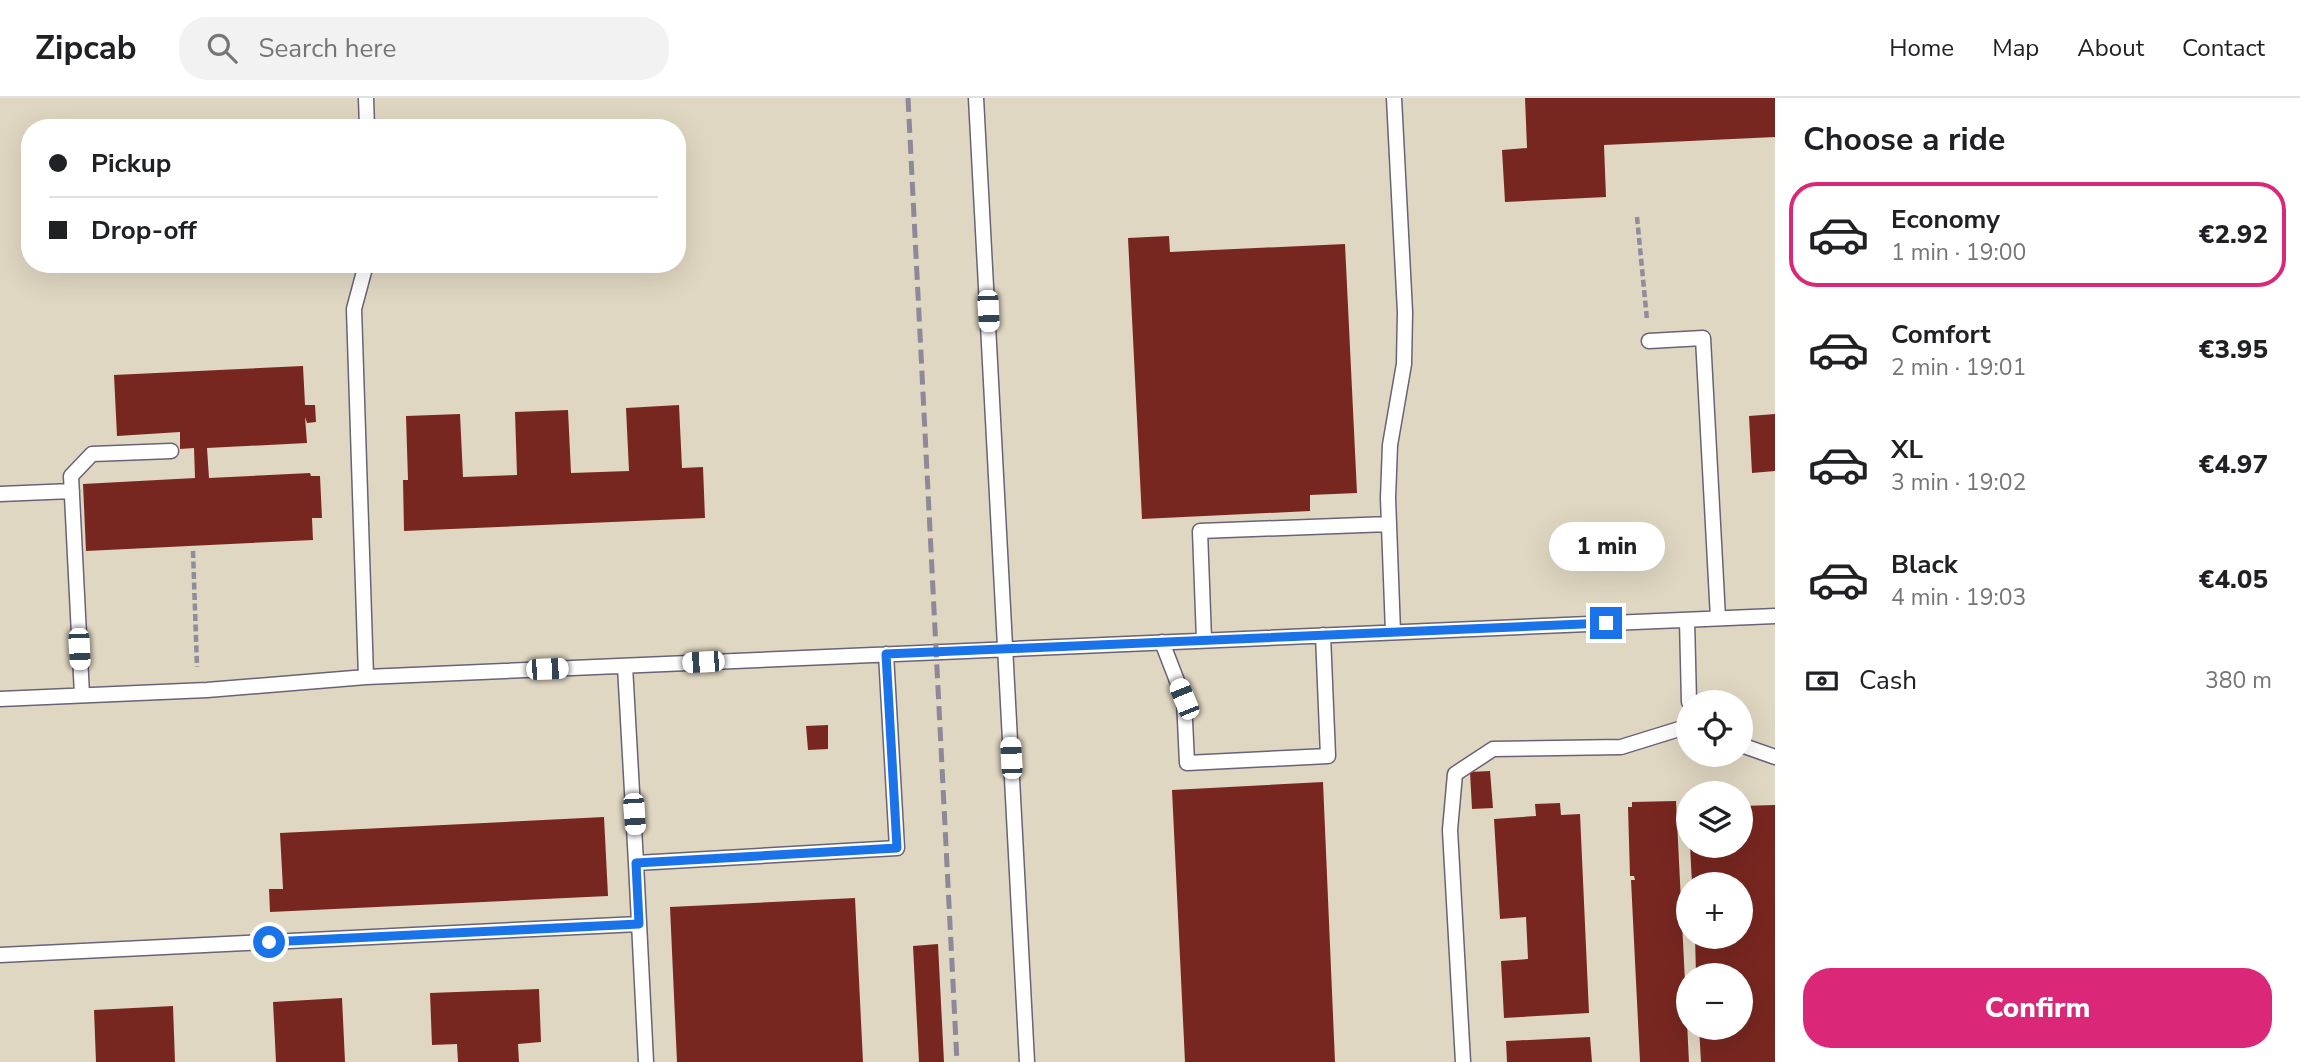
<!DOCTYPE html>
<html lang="en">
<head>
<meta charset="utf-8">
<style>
  body { margin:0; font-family:"Nunito Sans",sans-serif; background:#f2f2f2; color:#202124; height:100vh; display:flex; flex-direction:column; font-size:26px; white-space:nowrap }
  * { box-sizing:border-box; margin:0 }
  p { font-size:23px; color:#757577 }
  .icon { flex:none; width:38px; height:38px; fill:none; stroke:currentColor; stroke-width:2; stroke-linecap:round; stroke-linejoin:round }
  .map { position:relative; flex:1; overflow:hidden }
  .panel { display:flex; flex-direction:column; background:#fff; width:525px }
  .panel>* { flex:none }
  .top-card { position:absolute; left:21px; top:21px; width:665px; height:154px; border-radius:28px; box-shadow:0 7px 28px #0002; display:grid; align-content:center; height:154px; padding:0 28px; background:#fff }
  .buttons { position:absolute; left:1676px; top:592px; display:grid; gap:14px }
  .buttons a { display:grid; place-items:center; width:77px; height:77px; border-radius:50%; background:#fff; box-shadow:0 7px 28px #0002; font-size:35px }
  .end { position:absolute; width:32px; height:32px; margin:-16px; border:9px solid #1a73e8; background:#fff; box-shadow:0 0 0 4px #fff }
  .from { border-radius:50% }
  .bubble { position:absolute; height:49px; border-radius:24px; background:#fff; box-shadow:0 7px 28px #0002; font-size:23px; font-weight:800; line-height:49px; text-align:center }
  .car { position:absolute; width:21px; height:42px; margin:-21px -10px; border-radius:9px; box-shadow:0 0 5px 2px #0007; background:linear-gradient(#fff 24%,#345 0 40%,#fff 0 76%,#345 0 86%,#fff 0) }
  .top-card b { display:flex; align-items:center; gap:24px; height:66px; font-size:26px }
  .top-card b+b { border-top:2px solid #e0e0e0 }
  .top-card i { width:18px; height:18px; background:#202124 }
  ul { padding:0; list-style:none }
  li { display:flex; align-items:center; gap:21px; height:105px; margin:0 14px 10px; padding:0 14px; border:4px solid transparent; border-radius:28px }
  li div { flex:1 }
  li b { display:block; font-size:26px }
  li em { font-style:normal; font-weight:800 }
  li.current { border-color:#db2777 }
  li>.icon { width:63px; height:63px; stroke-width:1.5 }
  h2 { padding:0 28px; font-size:32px; line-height:84px }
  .pay { display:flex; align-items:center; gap:18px; height:77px; padding:0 28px; font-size:26px }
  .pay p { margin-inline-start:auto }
  .cta { display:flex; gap:14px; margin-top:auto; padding:14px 28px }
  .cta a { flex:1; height:80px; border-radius:28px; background:#db2777; color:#fff; font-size:28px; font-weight:800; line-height:80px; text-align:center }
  header { display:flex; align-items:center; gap:42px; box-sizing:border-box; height:98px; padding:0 35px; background:#fff; border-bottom:2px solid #e0e0e0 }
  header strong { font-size:33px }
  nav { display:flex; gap:38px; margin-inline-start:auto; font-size:24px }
  .search { width:490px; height:63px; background:#f2f2f2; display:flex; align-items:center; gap:18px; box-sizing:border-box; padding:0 24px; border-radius:28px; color:#757577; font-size:26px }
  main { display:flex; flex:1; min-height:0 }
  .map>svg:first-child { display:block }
</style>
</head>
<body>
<header>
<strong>Zipcab</strong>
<div class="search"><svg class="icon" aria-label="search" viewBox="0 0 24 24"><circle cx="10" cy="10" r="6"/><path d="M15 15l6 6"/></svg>Search here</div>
<nav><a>Home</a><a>Map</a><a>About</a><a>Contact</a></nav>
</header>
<main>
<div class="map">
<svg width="1775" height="964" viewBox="0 0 1775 964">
  <rect width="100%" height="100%" fill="#e6ddf5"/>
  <path fill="#e0d7c2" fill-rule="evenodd" d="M 0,0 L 1775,0 L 1775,964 L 0,964 ZM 30,30 L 677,30 L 677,166 L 30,166 ZM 1689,604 L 1741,604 L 1741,656 L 1689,656 ZM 1689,695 L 1741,695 L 1741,747 L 1689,747 ZM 1689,786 L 1741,786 L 1741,838 L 1689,838 ZM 1689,877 L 1741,877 L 1741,929 L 1689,929 Z"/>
  <path fill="#782720" d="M 1525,0 L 1775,0 L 1775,39 L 1604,47 L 1606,99 L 1505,104 L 1502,52 L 1527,50 Z
    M 1169,138 L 1170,154 L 1345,146 L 1357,395 L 1310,397 L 1310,413 L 1142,421 L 1128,140 Z
    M 303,268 L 305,307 L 315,307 L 316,324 L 307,325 L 305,319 L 307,345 L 207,350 L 209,380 L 310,375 L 311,378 L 320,378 L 322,420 L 312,420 L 313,442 L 86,453 L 83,386 L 195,380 L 194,350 L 180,351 L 180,334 L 117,338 L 114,277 Z
    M 679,307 L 682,370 L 703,369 L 705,420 L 404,433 L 403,382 L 408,382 L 406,318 L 460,316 L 463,379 L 517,377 L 515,314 L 568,312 L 571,375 L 629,373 L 626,310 Z
    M 1775,316 L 1775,373 L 1752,375 L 1749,318 Z
    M 828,627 L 828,651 L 808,652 L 806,628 Z
    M 1490,673 L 1493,710 L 1472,711 L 1470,674 Z
    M 1323,684 L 1335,964 L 1185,964 L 1172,692 Z
    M 1676,703 L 1689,964 L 1640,964 L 1631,782 L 1635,782 L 1634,778 L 1630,778 L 1628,709 L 1632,709 L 1632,704 Z
    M 1560,705 L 1561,717 L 1580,716 L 1589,915 L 1504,920 L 1501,863 L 1528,861 L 1526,819 L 1500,821 L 1494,721 L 1536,718 L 1535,706 Z
    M 1775,707 L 1775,964 L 1701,964 L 1699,929 L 1741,929 L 1741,877 L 1696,877 L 1695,838 L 1741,838 L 1741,786 L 1692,786 L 1690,747 L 1741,747 L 1741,708 Z
    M 604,719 L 608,798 L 270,814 L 269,791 L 283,791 L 280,735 Z
    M 855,800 L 863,964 L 677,964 L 670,809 Z
    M 938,846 L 944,964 L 919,964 L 913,848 Z
    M 539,891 L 541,944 L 518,946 L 519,964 L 458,964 L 457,946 L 432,947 L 430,895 Z
    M 342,900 L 345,964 L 276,964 L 273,904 Z
    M 173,908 L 175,964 L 96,964 L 94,912 Z
    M 1590,939 L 1592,964 L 1507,964 L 1506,943 Z"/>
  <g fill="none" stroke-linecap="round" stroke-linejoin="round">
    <g stroke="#6a6277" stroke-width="17">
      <path id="lane" d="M 366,0 L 367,30
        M 976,0 L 1027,964
        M 1649,243 L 1703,240 L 1718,520
        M 0,396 L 72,393
        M 1687,522 L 1689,604
        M 1393,534 L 1388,400 L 1390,347 L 1404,266 L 1405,214 L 1394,0
        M 1204,542 L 1200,433 L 1389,426
        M 1162,544 L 1184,601 L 1187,665 L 1328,658 L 1323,537
        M 625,568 L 636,765 L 897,750 L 886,556
        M 366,579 L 354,211 L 366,166
        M 82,597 L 71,378 L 92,356 L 171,353
        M 0,601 L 207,592 L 366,579 L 1775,518
        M 1741,647 L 1775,659
        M 636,765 L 646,964
        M 0,857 L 639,826
        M 1463,964 L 1450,732 L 1455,676 L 1493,651 L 1621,649 L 1689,628"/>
    </g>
    <path stroke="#918b9b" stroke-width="4.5" stroke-dasharray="7 3.5" stroke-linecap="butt" d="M 1637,119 L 1647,222
      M 193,453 L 197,569"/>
    <use href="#lane" stroke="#fff" stroke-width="14"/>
    <path stroke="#8e8898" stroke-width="5" stroke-dasharray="14 7" stroke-linecap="butt" d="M 908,0 L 957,964"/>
  </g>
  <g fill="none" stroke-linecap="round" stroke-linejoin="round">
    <path stroke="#1a73e8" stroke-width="9" d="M 269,844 L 639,826 L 636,765 L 897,750 L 886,556 L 1606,525"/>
  </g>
</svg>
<div class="buttons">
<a><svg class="icon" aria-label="locate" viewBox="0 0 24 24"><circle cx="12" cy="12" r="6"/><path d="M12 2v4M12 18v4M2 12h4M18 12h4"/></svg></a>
<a><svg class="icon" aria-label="layers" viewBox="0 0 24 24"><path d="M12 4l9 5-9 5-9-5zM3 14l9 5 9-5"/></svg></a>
<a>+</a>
<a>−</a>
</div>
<i class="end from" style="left:269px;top:844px"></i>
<i class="end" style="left:1606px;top:525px"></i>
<div class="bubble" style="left:1549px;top:424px;width:116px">1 min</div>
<i class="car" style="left:988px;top:213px;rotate:177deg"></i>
<i class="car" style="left:79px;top:551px;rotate:177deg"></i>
<i class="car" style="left:703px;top:564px;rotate:267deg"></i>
<i class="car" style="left:547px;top:571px;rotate:88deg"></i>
<i class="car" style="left:1184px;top:601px;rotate:338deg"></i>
<i class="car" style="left:1011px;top:660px;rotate:357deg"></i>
<i class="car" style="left:634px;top:716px;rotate:176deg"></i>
<div class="top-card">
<b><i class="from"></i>Pickup</b>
<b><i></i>Drop-off</b>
</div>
</div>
<section class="panel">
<h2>Choose a ride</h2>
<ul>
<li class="current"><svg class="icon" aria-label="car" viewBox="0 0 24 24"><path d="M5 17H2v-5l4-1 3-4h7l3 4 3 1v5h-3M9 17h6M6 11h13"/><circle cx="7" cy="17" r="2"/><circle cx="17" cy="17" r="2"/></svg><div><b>Economy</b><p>1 min · 19:00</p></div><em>€2.92</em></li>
<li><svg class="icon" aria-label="car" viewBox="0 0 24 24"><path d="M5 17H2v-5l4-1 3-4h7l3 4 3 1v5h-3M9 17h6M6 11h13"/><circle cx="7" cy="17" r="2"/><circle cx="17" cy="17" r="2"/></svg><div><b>Comfort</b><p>2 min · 19:01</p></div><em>€3.95</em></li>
<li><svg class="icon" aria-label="car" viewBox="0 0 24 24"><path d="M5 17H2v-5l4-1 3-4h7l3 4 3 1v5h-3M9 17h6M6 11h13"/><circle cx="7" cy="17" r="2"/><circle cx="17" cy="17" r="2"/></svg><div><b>XL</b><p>3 min · 19:02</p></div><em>€4.97</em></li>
<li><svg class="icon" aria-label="car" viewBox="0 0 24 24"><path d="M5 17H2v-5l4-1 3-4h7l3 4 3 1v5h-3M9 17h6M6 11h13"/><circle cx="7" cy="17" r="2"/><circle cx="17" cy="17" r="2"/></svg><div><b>Black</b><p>4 min · 19:03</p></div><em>€4.05</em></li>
</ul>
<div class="pay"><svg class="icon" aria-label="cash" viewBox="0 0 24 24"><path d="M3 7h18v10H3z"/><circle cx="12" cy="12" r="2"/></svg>Cash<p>380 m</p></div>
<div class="cta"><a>Confirm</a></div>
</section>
</main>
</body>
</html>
